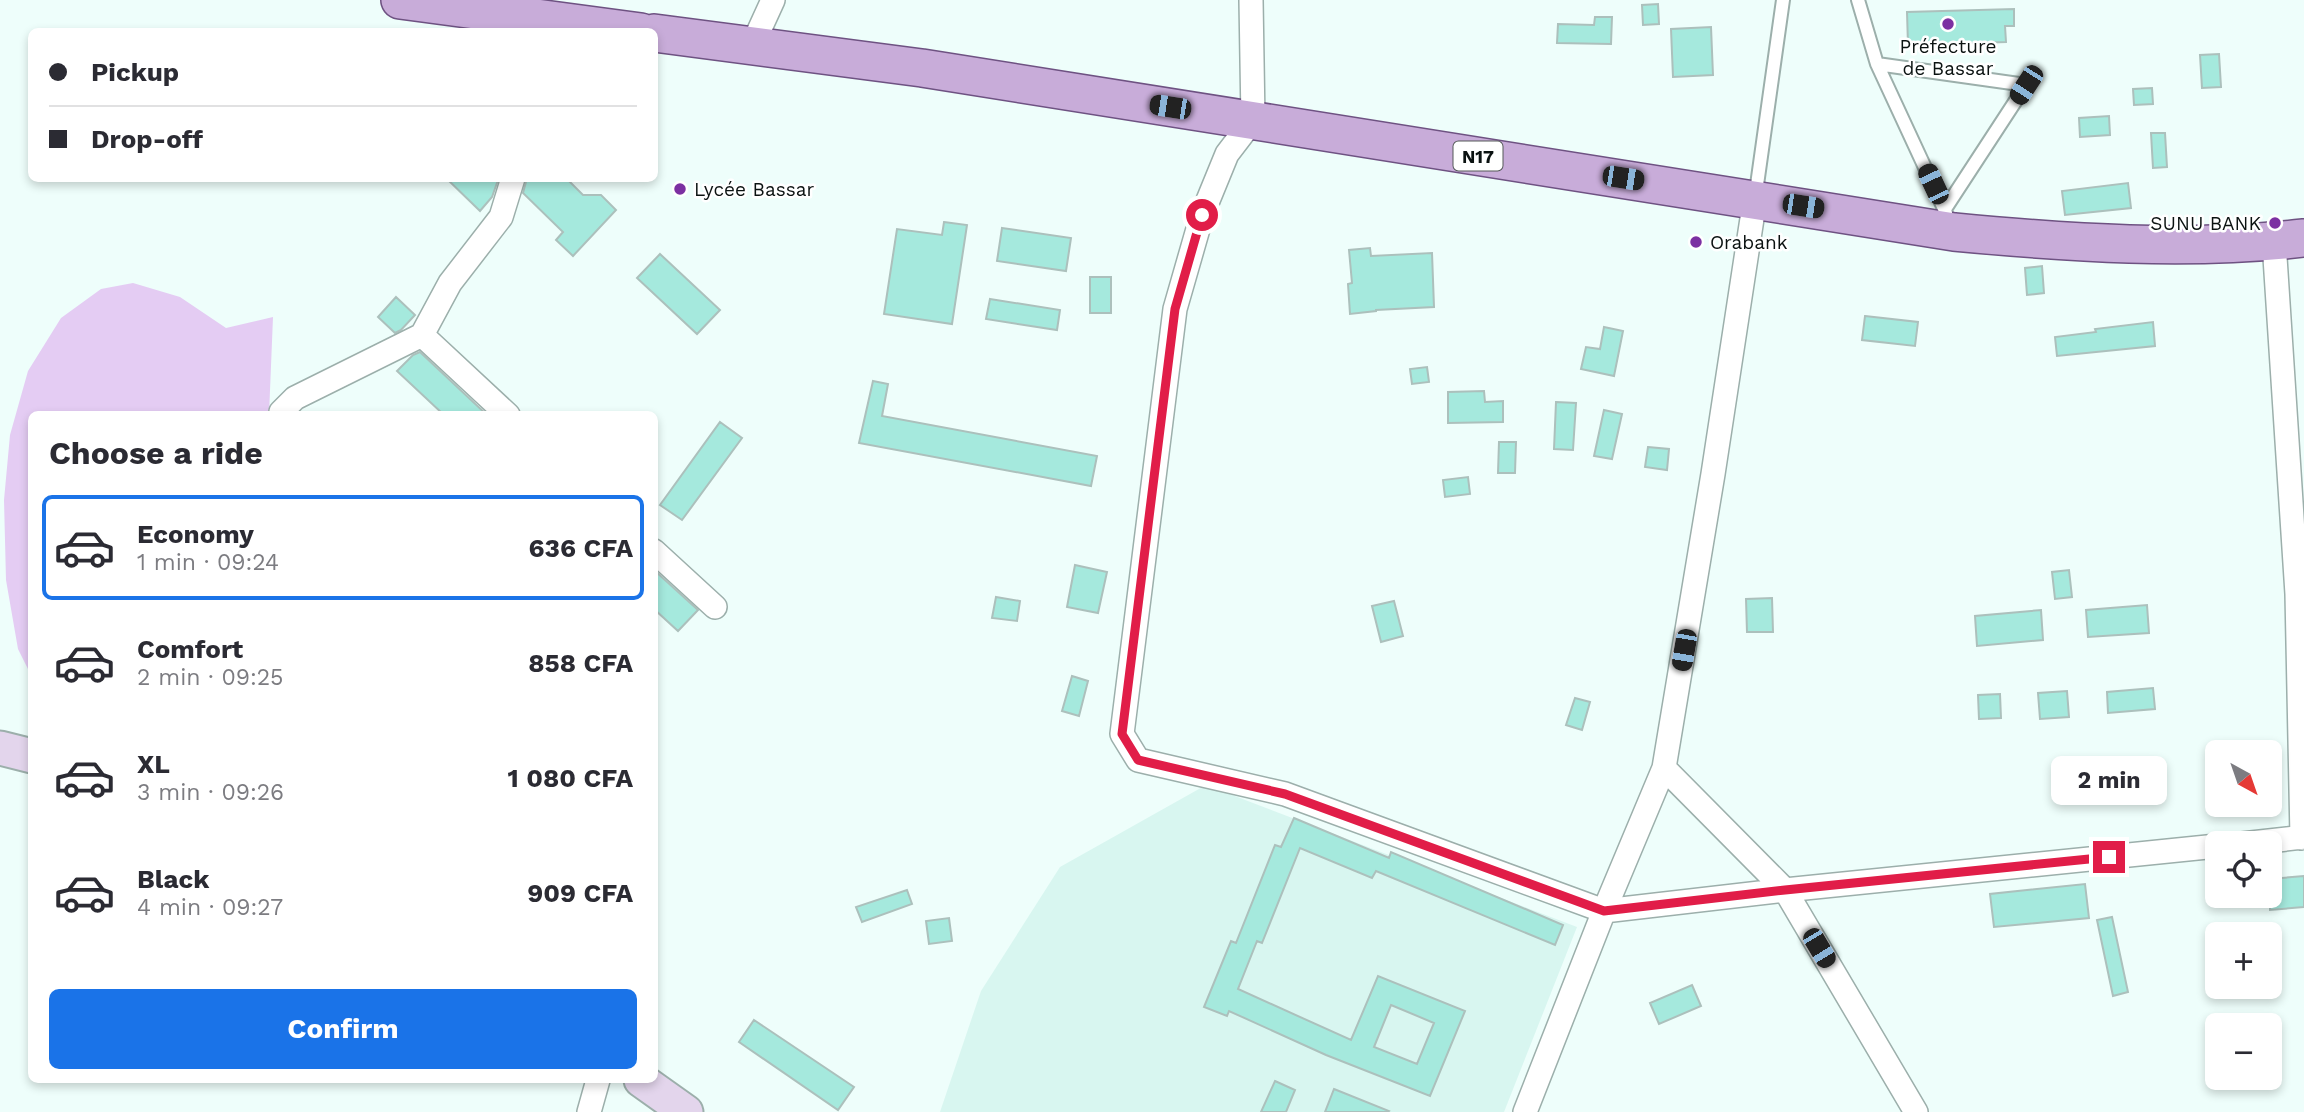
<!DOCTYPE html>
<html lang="en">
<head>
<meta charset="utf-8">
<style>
  body { margin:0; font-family:"Work Sans",sans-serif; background:#f2f2f3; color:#2b2b33; height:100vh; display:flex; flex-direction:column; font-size:26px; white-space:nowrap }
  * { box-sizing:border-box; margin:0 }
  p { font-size:23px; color:#7c7c81 }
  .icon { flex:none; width:38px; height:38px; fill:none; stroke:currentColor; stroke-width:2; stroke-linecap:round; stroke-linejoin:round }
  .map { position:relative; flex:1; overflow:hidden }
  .panel { position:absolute; left:28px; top:411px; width:630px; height:672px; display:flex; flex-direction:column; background:#fff; border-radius:10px; box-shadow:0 4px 10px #0003 }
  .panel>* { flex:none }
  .guide { position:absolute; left:28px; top:28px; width:630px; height:154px; border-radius:10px; box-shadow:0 4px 10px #0003; display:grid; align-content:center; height:154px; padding:0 21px; background:#fff }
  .needle { width:46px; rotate:140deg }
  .tools { position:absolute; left:2205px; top:740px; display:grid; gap:14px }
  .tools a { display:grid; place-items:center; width:77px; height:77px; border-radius:10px; background:#fff; box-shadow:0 4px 10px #0003; font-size:35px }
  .end { position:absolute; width:32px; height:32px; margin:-16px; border:9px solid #e11d48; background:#fff; box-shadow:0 0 0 4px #fff }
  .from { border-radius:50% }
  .bubble { position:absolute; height:49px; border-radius:10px; background:#fff; box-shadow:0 4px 10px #0003; font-size:23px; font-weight:700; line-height:49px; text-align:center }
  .car { position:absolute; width:21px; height:42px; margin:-21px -10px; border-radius:9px; box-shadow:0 0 5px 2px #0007; background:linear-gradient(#222 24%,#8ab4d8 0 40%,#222 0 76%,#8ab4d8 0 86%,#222 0) }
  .guide b { display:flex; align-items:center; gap:24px; height:66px; font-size:26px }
  .guide b+b { border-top:2px solid #e1e1e2 }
  .guide i { width:18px; height:18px; background:#2b2b33 }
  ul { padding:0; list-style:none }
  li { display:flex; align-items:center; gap:21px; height:105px; margin:0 14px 10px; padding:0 7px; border:4px solid transparent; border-radius:10px }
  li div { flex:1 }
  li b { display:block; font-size:26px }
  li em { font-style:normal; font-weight:700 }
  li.active { border-color:#1a73e8 }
  li>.icon { width:63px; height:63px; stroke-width:1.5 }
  h2 { padding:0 21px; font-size:32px; line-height:84px }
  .action { display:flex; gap:14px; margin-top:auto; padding:14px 21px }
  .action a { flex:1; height:80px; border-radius:10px; background:#1a73e8; color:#fff; font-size:28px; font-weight:700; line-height:80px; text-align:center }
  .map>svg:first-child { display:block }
</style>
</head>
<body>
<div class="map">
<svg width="2304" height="1112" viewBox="0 0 2304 1112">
  <rect width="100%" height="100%" fill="#eefefb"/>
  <path fill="#d8f6f0" d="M 1206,785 L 1577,927 L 1504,1112 L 940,1112 L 981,991 L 1060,867 Z"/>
  <path fill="#e4ccf3" d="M 133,283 L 180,297 L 226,328 L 273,317 L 269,415 L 32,415 L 31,675 L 18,649 L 6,580 L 4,500 L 10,435 L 28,371 L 61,318 L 101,289 Z"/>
  <path fill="#a5e9dd" stroke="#acc0bc" stroke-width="2" fill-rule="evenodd" d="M 1658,4 L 1659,24 L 1643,25 L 1642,5 Z
    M 2014,9 L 2014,26 L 2005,26 L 2006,42 L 1908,45 L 1907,12 Z
    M 1595,17 L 1612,17 L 1611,44 L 1557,43 L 1558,24 L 1594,25 Z
    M 1711,27 L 1713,75 L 1673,77 L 1671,29 Z
    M 2219,54 L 2221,87 L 2202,88 L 2200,55 Z
    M 2152,88 L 2153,104 L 2134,105 L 2133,89 Z
    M 2109,116 L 2110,135 L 2080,137 L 2079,118 Z
    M 2151,133 L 2165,133 L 2167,167 L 2153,168 Z
    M 446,178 L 496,178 L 498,180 L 492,197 L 480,211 Z
    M 527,178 L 566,178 L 583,195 L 601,195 L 616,210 L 573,256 L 556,240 L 563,232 L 523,193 Z
    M 2128,183 L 2131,208 L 2065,215 L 2062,191 Z
    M 944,222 L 967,225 L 952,324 L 884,314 L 897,229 L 942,235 Z
    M 1002,228 L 1071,238 L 1066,271 L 997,261 Z
    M 1370,248 L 1371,256 L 1432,253 L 1434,307 L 1376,310 L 1376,311 L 1350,314 L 1348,284 L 1352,283 L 1349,250 Z
    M 660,254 L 720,310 L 697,334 L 637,278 Z
    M 2042,266 L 2044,293 L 2027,295 L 2025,268 Z
    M 1090,277 L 1111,277 L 1111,313 L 1090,313 Z
    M 396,297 L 415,315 L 401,330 L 395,333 L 378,317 Z
    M 990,299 L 1060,310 L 1057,330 L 986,319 Z
    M 1865,316 L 1918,322 L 1915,346 L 1862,340 Z
    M 2153,322 L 2155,346 L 2057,356 L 2055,337 L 2096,332 L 2095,329 Z
    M 1604,327 L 1623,331 L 1614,376 L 1581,369 L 1586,347 L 1600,349 Z
    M 420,352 L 487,415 L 444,415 L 397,371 L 413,355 Z
    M 1427,367 L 1429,382 L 1412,384 L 1410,369 Z
    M 873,381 L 888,384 L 882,416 L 1097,456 L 1091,486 L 859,443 Z
    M 1484,391 L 1485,402 L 1503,401 L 1503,422 L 1448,423 L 1448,392 Z
    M 1556,402 L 1576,403 L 1573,450 L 1554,449 Z
    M 1604,410 L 1622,414 L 1612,459 L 1594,456 Z
    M 720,422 L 742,438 L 682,520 L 660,505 Z
    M 1499,442 L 1516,442 L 1515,473 L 1498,473 Z
    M 1648,447 L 1669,449 L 1667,470 L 1645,467 Z
    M 1468,477 L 1470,494 L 1445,497 L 1443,480 Z
    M 1075,565 L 1107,572 L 1098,613 L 1067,607 Z
    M 654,570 L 698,610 L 678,631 L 654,609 Z
    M 2069,570 L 2072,597 L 2055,599 L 2052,572 Z
    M 996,597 L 1020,601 L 1017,621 L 992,618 Z
    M 1772,598 L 1773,632 L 1747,632 L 1746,599 Z
    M 1394,601 L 1403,636 L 1381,642 L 1372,606 Z
    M 2147,605 L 2149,633 L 2088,637 L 2086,610 Z
    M 2041,610 L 2043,640 L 1977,646 L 1975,616 Z
    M 1072,676 L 1088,681 L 1079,716 L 1062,711 Z
    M 2153,688 L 2155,709 L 2108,713 L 2107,692 Z
    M 2067,691 L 2069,717 L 2040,719 L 2038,693 Z
    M 2000,694 L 2001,718 L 1979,719 L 1978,695 Z
    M 1575,698 L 1590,702 L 1582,730 L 1566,725 Z
    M 1294,818 L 1389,858 L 1391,852 L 1563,925 L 1555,945 L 1376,871 L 1372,878 L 1300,848 L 1262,943 L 1257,941 L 1238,989 L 1351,1040 L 1378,976 L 1465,1011 L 1430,1096 L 1326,1055 L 1229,1011 L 1227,1016 L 1204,1007 L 1231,941 L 1236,943 L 1275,845 L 1281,847 ZM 1391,1005 L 1434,1023 L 1417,1064 L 1374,1047 Z
    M 2304,876 L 2304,907 L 2270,910 L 2270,879 Z
    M 2085,884 L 2089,918 L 1994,927 L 1990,894 Z
    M 907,890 L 912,904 L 862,922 L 856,907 Z
    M 2112,917 L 2128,992 L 2113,996 L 2097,920 Z
    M 949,918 L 952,941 L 929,944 L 926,921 Z
    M 1692,985 L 1701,1006 L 1659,1024 L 1650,1003 Z
    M 754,1020 L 854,1087 L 838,1110 L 739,1042 Z
    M 1275,1081 L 1295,1090 L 1286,1112 L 1261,1112 Z
    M 1334,1089 L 1389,1111 L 1388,1112 L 1325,1112 Z"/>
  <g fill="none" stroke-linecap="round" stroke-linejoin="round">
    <g stroke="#9cafab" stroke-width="16">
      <path id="lane" d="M 1858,0 L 1877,64 L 1946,213
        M 1877,64 L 2026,85 L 1945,209
        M 1755,199 L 1783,0"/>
    </g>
    <g stroke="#9cafab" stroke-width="26">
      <path id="street" d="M 1251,0 L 1253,120 L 1227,154 L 1202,215 L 1175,309 L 1122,734 L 1138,760 L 1285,794 L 1604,911 L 1785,890 L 2217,846
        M 752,46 L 773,0
        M 2274,242 L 2297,594 L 2304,594
        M 422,335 L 508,415
        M 281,412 L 295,398 L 422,335 L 450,283 L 501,217 L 513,178
        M 654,551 L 715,607
        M 2297,594 L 2302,838
        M 1664,768 L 1785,890 L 1916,1112
        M 2242,844 L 2304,837
        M 589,1112 L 598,1080
        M 1525,1112 L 1604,911 L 1664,768 L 1713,474 L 1755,199"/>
    </g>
    <g stroke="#9cafab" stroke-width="37">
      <path id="secondary" d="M 0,748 L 32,756
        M 641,1080 L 686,1112"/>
    </g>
    <g stroke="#6e5282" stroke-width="40">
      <path id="primary" d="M 400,0 L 641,32
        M 654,33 L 922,68 L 1954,232 C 2071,243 2188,251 2304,238"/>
    </g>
    <use href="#lane" stroke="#fff" stroke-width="12"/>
    <use href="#street" stroke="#fff" stroke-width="23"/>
    <use href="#secondary" stroke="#e3d5ec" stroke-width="33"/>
    <use href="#primary" stroke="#c8acd9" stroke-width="37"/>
  </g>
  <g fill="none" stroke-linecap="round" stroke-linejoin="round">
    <path stroke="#e11d48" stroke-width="9" d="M 1202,215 L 1175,309 L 1122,734 L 1138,760 L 1285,794 L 1604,911 L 1785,890 L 2109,857"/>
  </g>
  <g fill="#7c30a2" stroke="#fff" stroke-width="2.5">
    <circle cx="1948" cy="24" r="7"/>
    <circle cx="680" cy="189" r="7"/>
    <circle cx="2275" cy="223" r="7"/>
    <circle cx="1696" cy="242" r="7"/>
  </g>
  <g text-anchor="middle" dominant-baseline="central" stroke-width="5" stroke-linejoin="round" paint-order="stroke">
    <rect fill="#fff" stroke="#545958" stroke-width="2" x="1453.5" y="141.5" width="49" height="29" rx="5"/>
    <g font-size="18" font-weight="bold" fill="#0b1211">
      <text x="1478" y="156">N17</text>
    </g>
    <g font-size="19" fill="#0b1211" stroke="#fff" text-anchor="start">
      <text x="1948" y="46" text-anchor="middle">Préfecture<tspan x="1948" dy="22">de Bassar</tspan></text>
      <text x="694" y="189">Lycée Bassar</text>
      <text x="2261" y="223" text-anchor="end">SUNU BANK</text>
      <text x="1710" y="242">Orabank</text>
    </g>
  </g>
</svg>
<div class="tools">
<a><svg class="needle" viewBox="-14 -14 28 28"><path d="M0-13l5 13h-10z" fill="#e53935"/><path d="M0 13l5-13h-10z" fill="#7c7c81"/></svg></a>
<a><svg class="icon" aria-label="locate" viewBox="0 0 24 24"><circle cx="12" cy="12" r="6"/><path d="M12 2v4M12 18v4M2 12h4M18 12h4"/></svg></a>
<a>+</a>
<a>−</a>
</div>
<i class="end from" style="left:1202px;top:215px"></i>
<i class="end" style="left:2109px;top:857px"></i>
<div class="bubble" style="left:2051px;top:756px;width:116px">2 min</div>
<i class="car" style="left:2026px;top:85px;rotate:213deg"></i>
<i class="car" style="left:1170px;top:107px;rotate:279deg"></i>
<i class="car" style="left:1623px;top:178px;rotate:99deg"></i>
<i class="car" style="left:1933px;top:184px;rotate:335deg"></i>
<i class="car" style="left:1803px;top:206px;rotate:99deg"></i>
<i class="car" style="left:1684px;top:650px;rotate:190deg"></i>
<i class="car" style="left:1819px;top:948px;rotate:149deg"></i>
<div class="guide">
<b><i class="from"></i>Pickup</b>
<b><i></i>Drop-off</b>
</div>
<section class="panel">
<h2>Choose a ride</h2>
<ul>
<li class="active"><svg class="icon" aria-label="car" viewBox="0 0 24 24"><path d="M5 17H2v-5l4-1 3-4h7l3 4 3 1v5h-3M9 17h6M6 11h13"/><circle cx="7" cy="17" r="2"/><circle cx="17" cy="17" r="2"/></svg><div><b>Economy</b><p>1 min · 09:24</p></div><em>636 CFA</em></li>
<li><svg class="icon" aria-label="car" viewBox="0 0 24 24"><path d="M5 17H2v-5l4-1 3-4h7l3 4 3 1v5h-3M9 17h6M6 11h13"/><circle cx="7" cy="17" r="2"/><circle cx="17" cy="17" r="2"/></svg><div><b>Comfort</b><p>2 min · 09:25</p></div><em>858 CFA</em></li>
<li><svg class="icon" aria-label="car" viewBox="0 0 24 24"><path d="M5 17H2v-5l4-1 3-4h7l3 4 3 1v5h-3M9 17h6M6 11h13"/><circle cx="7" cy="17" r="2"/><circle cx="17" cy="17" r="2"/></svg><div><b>XL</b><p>3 min · 09:26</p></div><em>1 080 CFA</em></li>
<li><svg class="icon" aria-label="car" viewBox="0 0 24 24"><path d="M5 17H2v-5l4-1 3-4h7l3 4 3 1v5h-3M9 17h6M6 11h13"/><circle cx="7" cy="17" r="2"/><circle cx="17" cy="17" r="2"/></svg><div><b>Black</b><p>4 min · 09:27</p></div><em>909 CFA</em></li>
</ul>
<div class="action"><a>Confirm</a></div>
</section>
</div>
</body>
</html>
